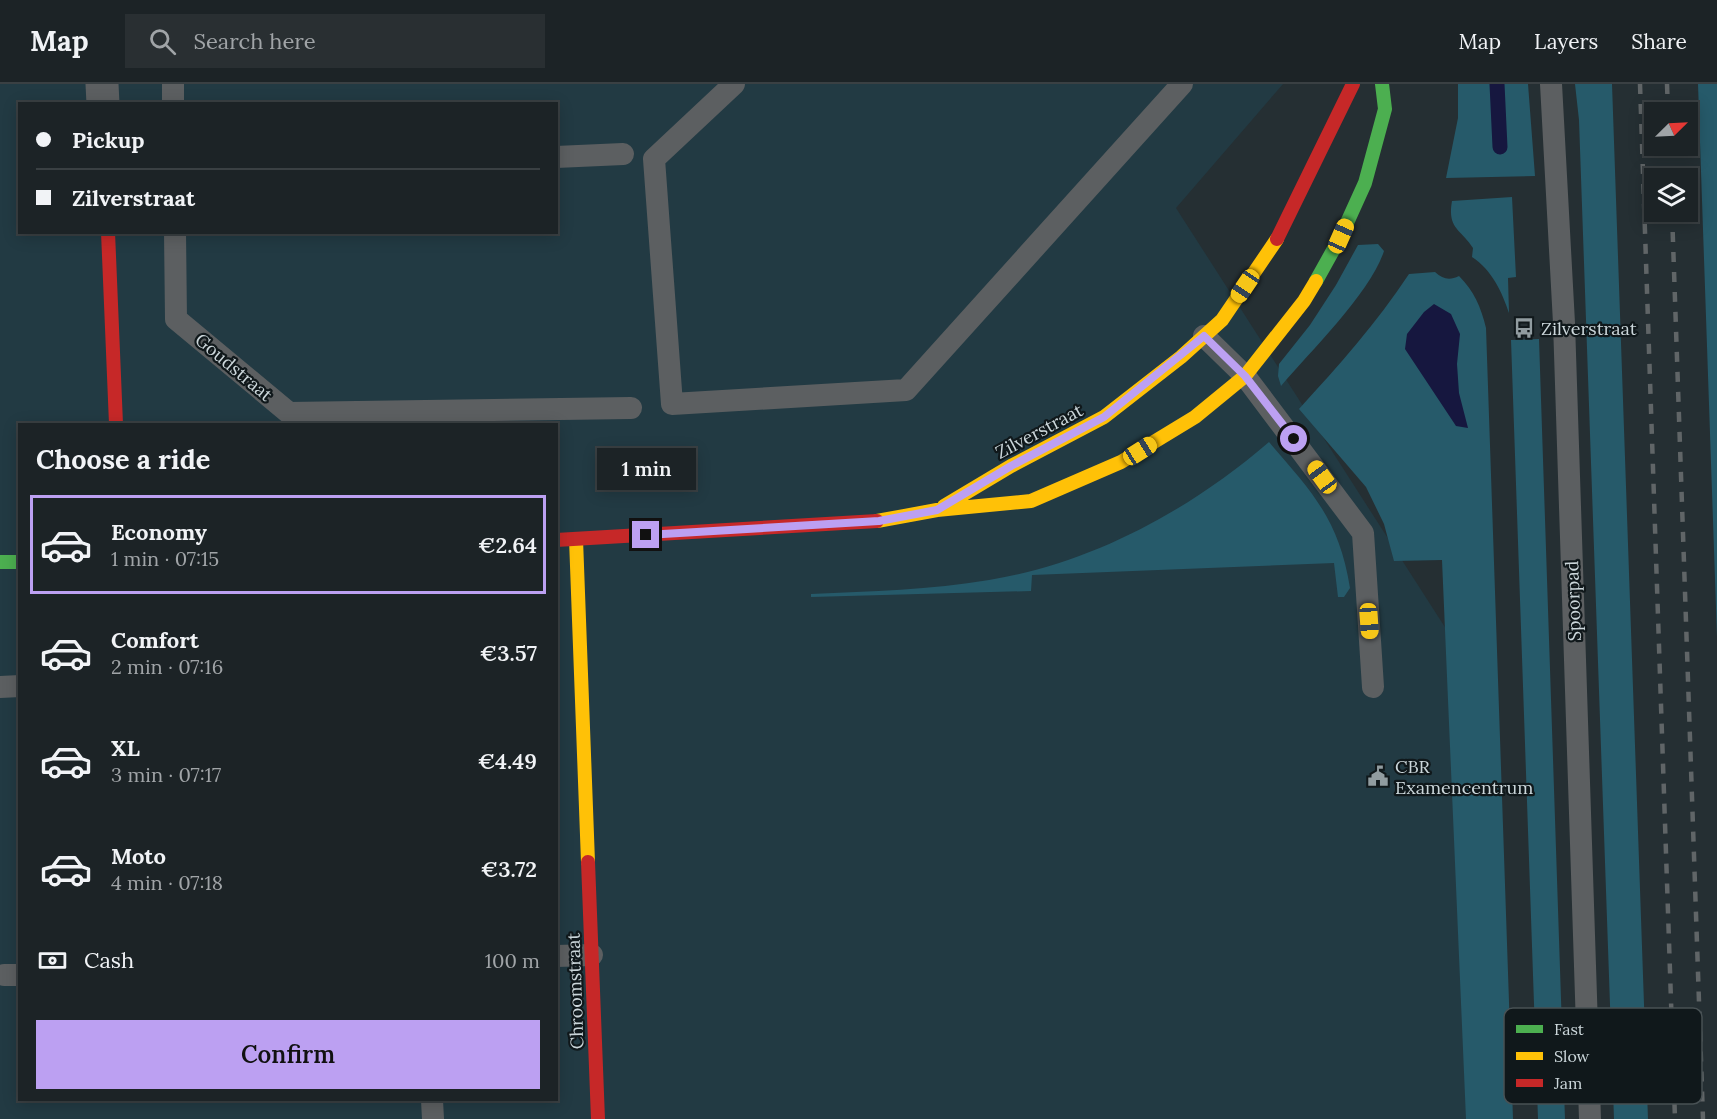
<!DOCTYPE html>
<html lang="en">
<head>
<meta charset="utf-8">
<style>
  body { margin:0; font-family:Lora,serif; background:#292f32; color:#f1f3f6; height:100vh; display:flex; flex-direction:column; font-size:22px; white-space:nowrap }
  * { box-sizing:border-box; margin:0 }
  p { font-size:20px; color:#a0a4a7 }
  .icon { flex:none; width:33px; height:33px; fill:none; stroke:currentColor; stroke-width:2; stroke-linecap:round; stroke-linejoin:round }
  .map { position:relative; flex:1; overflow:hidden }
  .drawer { position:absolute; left:18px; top:339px; width:540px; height:678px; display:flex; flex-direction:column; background:#1c2326; border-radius:0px; box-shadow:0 3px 15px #0003,0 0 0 2px #3a4043 }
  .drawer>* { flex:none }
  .guide { position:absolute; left:18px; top:18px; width:540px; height:132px; border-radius:0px; box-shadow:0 3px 15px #0003,0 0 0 2px #3a4043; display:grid; align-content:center; height:132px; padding:0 18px; background:#1c2326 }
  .needle { width:39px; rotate:66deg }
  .tools { position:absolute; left:1644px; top:18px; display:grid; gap:12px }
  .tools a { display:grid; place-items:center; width:54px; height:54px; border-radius:0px; background:#1c2326; box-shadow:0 3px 15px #0003,0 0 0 2px #3a4043; font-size:30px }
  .end { position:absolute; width:27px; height:27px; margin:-14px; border:8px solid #bca0f2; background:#111; box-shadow:0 0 0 3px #111 }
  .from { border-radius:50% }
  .bubble { position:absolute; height:42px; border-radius:0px; background:#1c2326; box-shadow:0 3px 15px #0003,0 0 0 2px #3a4043; font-size:20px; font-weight:600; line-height:42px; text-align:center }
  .car { position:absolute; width:18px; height:36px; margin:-18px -9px; border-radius:8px; box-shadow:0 0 4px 2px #0007; background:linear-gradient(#f5c518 24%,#345 0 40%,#f5c518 0 76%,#345 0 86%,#f5c518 0) }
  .guide b { display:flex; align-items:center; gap:21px; height:57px; font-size:22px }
  .guide b+b { border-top:2px solid #3a4043 }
  .guide i { width:15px; height:15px; background:#f1f3f6 }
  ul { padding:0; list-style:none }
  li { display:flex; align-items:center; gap:18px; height:99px; margin:0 12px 9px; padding:0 6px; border:3px solid transparent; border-radius:0px }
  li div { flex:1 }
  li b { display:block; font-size:22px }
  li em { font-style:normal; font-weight:600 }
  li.active { border-color:#bca0f2 }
  li>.icon { width:54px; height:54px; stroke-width:1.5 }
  h2 { padding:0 18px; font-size:27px; line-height:72px }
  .pay { display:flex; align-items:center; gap:15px; height:66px; padding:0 18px; font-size:22px }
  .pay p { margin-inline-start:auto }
  .cta { display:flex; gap:12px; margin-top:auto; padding:12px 18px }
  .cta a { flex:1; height:69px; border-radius:0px; background:#bca0f2; color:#111; font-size:24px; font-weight:600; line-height:69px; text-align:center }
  header { display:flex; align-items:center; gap:36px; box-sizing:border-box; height:84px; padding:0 30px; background:#1c2326; border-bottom:2px solid #3a4043 }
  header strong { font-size:28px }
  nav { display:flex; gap:33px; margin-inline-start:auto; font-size:21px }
  .search { width:420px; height:54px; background:#292f32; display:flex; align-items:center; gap:15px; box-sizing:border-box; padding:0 21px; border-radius:0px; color:#a0a4a7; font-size:22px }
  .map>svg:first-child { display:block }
</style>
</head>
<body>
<header>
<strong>Map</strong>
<div class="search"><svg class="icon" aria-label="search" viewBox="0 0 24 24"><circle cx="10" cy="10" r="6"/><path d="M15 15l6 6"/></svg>Search here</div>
<nav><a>Map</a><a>Layers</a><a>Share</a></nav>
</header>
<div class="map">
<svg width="1717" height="1035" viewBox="0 0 1717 1035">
  <rect width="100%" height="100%" fill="#252f33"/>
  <path fill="#223a43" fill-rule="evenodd" d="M 0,0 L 1283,0 L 1176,124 L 1475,590 L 1494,1035 L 0,1035 ZM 20,20 L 556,20 L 556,148 L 20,148 ZM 20,340 L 556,340 L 556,1016 L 20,1016 Z"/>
  <path fill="#265a6a" d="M 1458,0 L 1528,0 L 1535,92 L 1446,94 L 1458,34 Z
    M 1575,0 L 1612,0 L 1648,1035 L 1614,1035 L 1579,36 Z
    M 1698,0 L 1717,0 L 1717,553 Z
    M 1512,113 L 1516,193 L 1508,194 L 1509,229 C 1502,208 1492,186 1472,173 L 1473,164 C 1461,145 1447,145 1452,117 Z
    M 1378,160 L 1384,167 C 1371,208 1310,268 1281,302 L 1278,292 L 1279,280 L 1310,241 L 1336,201 L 1358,161 Z
    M 1435,188 C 1443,195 1449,197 1459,192 C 1474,207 1481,223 1486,244 L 1513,1035 L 1466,1035 L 1442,476 L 1394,477 L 1384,440 L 1366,403 L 1299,325 C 1339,281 1376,240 1409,190 Z
    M 1539,255 L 1565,1035 L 1538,1035 L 1511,256 Z
    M 1269,358 C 1312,408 1339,435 1350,504 L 1344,513 L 1338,513 L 1334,479 L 1032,491 L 1031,507 L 811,513 L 811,510 C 871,507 931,506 989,496 C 1093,479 1190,426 1269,358 Z"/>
  <path fill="#16173f" d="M 1434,220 L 1451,230 L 1460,250 L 1457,280 L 1459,309 L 1468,344 L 1456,342 L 1405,265 L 1407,250 L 1424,228 Z"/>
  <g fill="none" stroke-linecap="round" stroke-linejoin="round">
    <path stroke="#16173f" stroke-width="15" d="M 1497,0 L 1500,63"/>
    <path stroke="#5c5f61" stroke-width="22" d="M 173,0 L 173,20
      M 734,0 L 654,75 L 672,320 L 906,306 L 1182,0
      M 1551,0 L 1564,239 L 1590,1035
      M 556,73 L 623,70
      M 175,148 L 176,235 L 289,329 L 631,324
      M 1204,252 L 1245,292 L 1363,449 L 1373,603
      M 0,603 L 20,602
      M 556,872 L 592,871
      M 4,891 L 20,891
      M 432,1016 L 433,1035"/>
    <path stroke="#5c5f61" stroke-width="33" d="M 102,0 L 103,20"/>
    <path stroke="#4caf50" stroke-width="14" d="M 1316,197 L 1341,152 L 1365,99 L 1385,25 L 1382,0
      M 0,478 L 20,478"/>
    <path stroke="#ffc107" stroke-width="14" d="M 944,422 L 1011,382 L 1104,333 L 1181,273 L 1222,236 L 1277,155
      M 877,437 L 937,426 L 1031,417 L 1121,378 L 1195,333 L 1245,292 L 1304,217 L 1316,197
      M 576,455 L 588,778"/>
    <path stroke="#c62828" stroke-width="14" d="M 108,148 L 116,340
      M 1277,155 L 1353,0
      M 556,456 L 877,437
      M 588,778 L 598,1035"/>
    <path stroke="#606567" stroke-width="4.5" stroke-dasharray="10 10" stroke-linecap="butt" d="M 1640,0 L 1675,1035
      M 1667,0 L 1668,28
      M 1669,62 L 1670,94
      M 1672,128 L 1703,1035"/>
  </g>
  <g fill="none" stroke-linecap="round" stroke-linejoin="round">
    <path stroke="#bca0f2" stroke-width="8" d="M 646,451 L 879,437 L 937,426 L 1011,382 L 1104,333 L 1204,252 L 1245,292 L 1294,355"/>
  </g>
  <defs>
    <g id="bus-bare" transform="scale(1.62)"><path d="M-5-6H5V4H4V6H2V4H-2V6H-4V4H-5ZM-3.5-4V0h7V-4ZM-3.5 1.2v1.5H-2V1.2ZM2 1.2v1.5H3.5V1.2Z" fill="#919ca0" stroke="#10181b" stroke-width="2.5" paint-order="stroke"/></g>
    <g id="civic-bare" transform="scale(1.62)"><path d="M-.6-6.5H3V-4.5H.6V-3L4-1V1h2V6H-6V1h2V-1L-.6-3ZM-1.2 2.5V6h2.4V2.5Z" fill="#919ca0" stroke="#10181b" stroke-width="2.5" paint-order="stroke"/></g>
  </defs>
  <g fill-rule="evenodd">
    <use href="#bus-bare" x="1524" y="244"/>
    <use href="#civic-bare" x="1378" y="692"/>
  </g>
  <g text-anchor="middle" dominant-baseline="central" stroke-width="4.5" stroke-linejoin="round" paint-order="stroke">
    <g font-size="18" fill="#cbd6da" stroke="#10181b" text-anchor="start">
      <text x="1541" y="244">Zilverstraat</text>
      <text x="1395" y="682">CBR<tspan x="1395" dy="21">Examencentrum</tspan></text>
    </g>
    <g font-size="18" fill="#cbd6da" stroke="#10181b">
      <text transform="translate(234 283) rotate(40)">Goudstraat</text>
      <text transform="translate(1039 347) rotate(-28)">Zilverstraat</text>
      <text transform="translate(1573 517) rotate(-92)">Spoorpad</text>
      <text transform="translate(575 907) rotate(-92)">Chroomstraat</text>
    </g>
  </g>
  <rect x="1504" y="924" width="198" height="96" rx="9" fill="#10181b" stroke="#485154" stroke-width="1.5"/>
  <rect x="1516" y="941" width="27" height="8" fill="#4caf50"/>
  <rect x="1516" y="968" width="27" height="8" fill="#ffc107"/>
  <rect x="1516" y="995" width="27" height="8" fill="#c62828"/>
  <g font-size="16" fill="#cbd6da">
    <text x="1554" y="951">Fast</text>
    <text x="1554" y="978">Slow</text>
    <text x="1554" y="1005">Jam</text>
  </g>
</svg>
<div class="tools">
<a><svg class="needle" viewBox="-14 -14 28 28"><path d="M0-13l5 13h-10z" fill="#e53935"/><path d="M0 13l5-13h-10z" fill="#a0a4a7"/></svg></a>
<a><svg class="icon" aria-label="layers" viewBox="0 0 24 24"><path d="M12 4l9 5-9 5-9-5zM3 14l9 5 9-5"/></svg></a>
</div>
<i class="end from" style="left:1294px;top:355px"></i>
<i class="end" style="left:646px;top:451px"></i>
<div class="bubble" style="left:597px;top:364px;width:99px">1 min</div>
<i class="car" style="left:1341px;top:152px;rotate:24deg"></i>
<i class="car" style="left:1245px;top:202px;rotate:214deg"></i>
<i class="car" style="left:1140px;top:367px;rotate:58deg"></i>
<i class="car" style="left:1322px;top:393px;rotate:324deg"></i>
<i class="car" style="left:1369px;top:537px;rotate:176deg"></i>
<div class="guide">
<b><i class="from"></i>Pickup</b>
<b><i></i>Zilverstraat</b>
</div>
<section class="drawer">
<h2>Choose a ride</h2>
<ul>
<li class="active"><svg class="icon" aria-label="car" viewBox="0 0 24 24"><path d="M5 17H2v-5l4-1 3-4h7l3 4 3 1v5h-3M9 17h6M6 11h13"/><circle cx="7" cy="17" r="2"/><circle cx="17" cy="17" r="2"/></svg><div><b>Economy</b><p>1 min · 07:15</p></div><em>€2.64</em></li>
<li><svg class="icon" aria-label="car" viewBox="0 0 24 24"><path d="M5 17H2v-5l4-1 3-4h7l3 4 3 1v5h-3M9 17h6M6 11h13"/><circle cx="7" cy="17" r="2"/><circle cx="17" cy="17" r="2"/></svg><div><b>Comfort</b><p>2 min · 07:16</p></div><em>€3.57</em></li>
<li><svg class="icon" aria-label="car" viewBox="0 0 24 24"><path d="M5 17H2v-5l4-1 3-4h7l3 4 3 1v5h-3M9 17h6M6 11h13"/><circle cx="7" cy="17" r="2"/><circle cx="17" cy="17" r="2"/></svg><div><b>XL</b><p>3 min · 07:17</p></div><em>€4.49</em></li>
<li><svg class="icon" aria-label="car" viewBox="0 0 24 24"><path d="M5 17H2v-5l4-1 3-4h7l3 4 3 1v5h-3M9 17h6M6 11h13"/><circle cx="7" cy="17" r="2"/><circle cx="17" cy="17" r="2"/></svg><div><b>Moto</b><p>4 min · 07:18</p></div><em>€3.72</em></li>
</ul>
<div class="pay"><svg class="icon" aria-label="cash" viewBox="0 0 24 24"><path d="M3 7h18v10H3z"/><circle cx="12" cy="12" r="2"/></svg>Cash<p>100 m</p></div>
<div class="cta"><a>Confirm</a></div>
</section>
</div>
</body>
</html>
